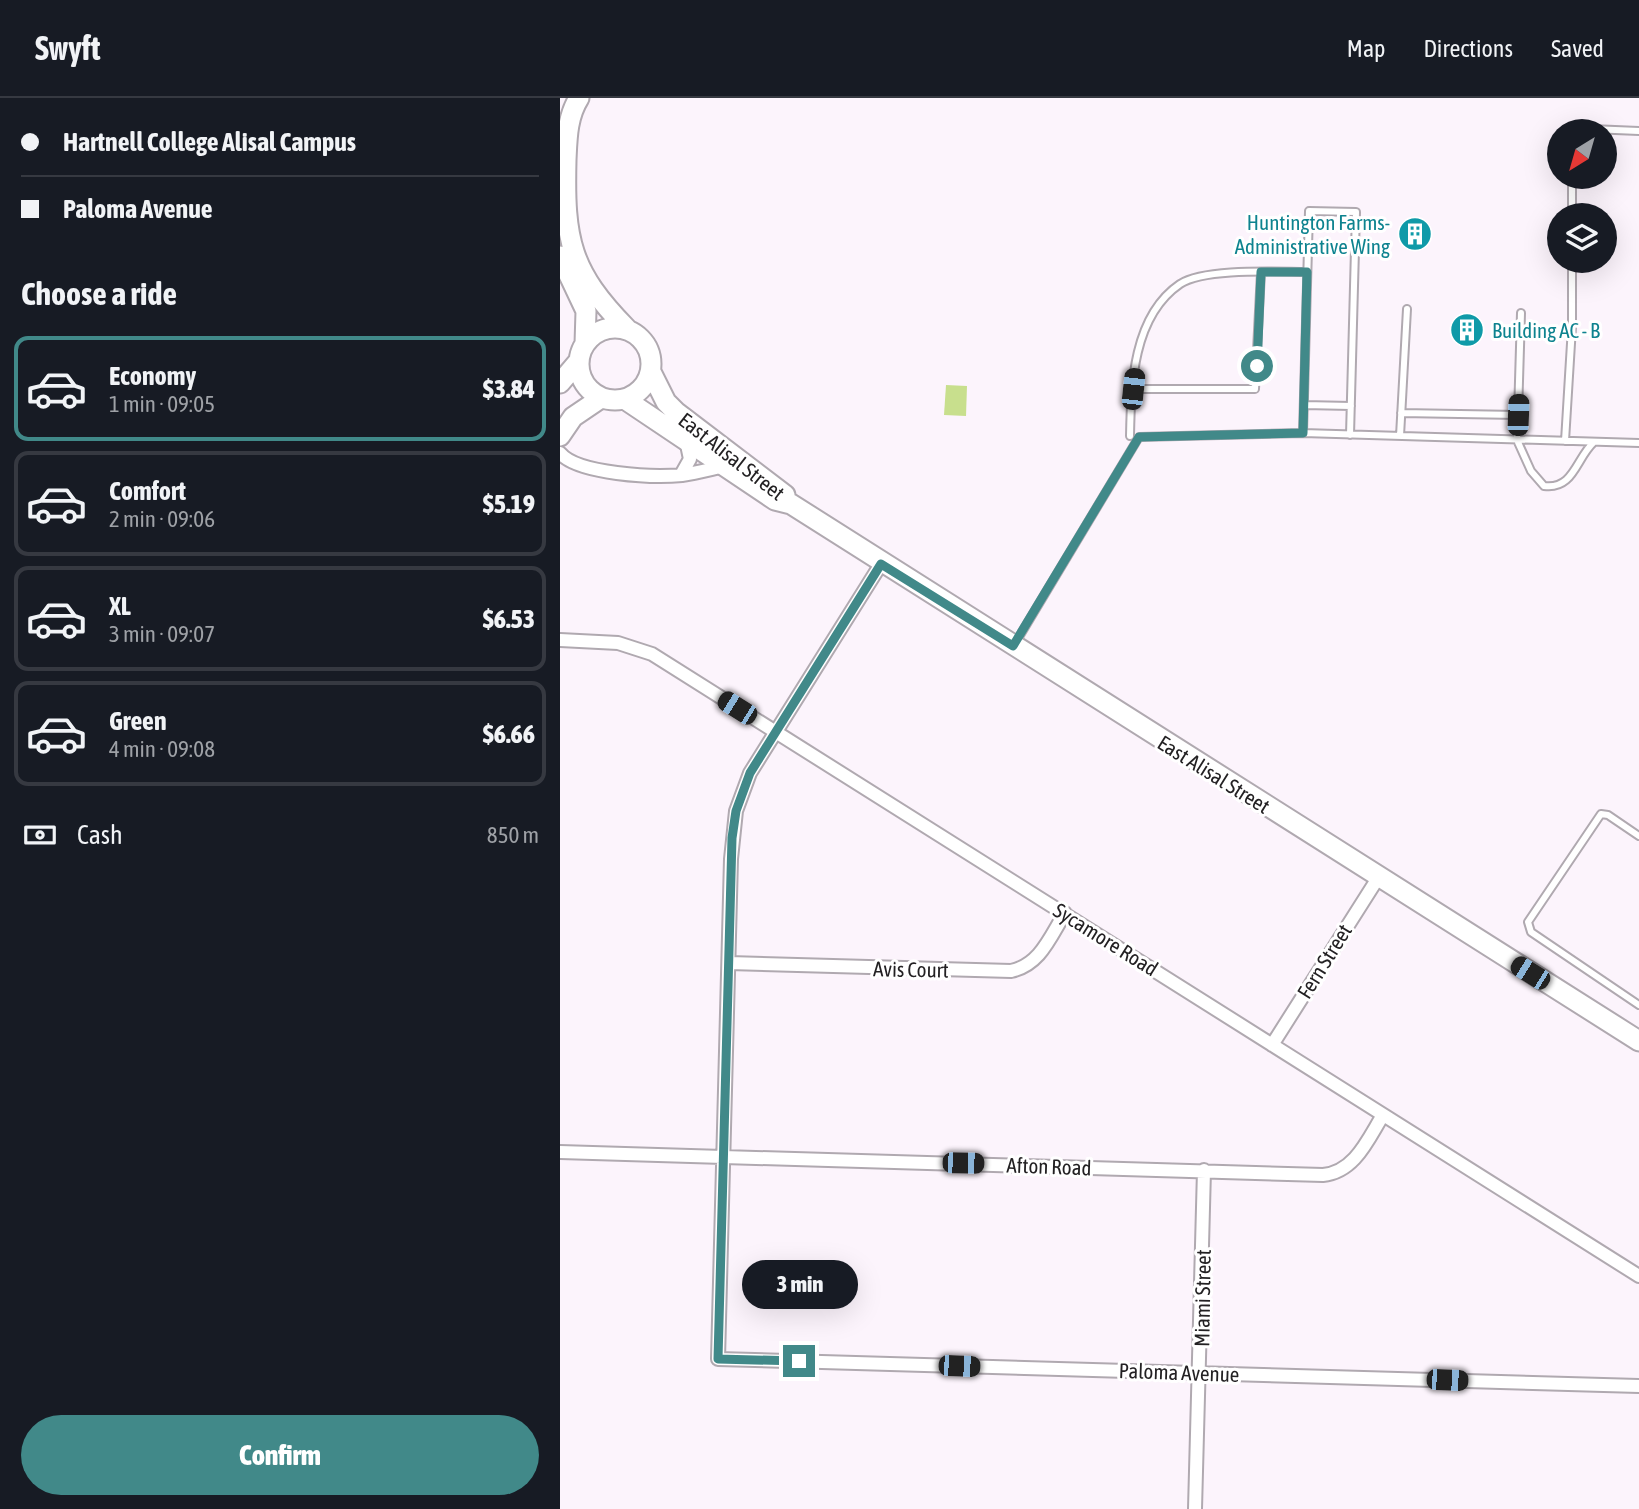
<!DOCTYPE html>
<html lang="en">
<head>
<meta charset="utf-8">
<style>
  body { margin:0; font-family:"Asap Condensed",sans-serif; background:#20242c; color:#f1f3f6; height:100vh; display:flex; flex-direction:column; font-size:26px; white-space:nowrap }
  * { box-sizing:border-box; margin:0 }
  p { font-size:23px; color:#9ea1a6 }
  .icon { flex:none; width:38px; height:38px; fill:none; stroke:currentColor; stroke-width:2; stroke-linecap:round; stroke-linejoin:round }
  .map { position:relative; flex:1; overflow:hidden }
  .side { display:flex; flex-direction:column; background:#171b24; width:560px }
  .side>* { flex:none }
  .guide { display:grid; align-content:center; height:154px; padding:0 21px; background:#171b24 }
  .needle { width:46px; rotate:217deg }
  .buttons { position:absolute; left:987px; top:21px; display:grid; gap:14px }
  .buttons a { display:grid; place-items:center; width:70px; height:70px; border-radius:50%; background:#171b24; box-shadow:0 7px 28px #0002; font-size:35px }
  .end { position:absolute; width:32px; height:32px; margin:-16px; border:9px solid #418989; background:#fff; box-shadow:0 0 0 4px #fff }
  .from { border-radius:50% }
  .bubble { position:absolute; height:49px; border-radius:24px; background:#171b24; box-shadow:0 7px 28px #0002; font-size:23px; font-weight:800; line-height:49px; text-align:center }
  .car { position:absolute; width:21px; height:42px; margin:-21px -10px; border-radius:9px; box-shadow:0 0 5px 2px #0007; background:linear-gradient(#222 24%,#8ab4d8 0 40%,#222 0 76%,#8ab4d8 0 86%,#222 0) }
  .guide b { display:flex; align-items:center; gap:24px; height:66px; font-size:26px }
  .guide b+b { border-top:2px solid #363941 }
  .guide i { width:18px; height:18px; background:#f1f3f6 }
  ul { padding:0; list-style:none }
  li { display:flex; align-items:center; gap:21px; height:105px; margin:0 14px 10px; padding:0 7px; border:4px solid #363941; border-radius:14px }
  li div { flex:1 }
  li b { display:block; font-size:26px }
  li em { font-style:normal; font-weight:800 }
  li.current { border-color:#418989 }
  li>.icon { width:63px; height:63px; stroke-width:1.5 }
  h2 { padding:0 21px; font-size:32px; line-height:84px }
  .pay { display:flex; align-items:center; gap:18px; height:77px; padding:0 21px; font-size:26px }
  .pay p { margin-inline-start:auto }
  .primary-button { display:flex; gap:14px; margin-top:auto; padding:14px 21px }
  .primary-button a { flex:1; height:80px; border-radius:42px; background:#418989; color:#fff; font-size:28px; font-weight:800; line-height:80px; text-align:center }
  header { display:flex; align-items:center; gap:42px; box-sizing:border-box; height:98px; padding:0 35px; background:#171b24; border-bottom:2px solid #363941 }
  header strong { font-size:33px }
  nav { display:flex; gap:38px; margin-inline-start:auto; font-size:24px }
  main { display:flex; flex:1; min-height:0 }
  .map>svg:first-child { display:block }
</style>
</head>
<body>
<header>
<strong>Swyft</strong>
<nav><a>Map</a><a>Directions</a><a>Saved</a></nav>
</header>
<main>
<section class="side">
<div class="guide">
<b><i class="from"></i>Hartnell College Alisal Campus</b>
<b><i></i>Paloma Avenue</b>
</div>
<h2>Choose a ride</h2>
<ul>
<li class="current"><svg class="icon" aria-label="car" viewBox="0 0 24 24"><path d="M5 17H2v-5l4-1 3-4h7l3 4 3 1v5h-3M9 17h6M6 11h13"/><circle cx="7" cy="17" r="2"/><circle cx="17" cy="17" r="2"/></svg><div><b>Economy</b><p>1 min · 09:05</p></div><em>$3.84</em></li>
<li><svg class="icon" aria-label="car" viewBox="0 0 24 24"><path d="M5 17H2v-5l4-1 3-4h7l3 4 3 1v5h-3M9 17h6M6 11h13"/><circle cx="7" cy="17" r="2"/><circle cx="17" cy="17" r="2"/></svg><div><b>Comfort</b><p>2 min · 09:06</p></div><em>$5.19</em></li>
<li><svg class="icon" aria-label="car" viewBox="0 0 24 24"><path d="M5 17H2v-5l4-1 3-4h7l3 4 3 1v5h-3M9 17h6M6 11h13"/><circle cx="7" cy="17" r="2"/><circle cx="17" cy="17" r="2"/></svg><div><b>XL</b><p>3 min · 09:07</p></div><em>$6.53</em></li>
<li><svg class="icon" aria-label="car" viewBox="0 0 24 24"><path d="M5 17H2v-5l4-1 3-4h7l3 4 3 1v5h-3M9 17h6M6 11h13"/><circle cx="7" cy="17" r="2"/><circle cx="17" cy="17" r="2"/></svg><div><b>Green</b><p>4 min · 09:08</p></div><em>$6.66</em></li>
</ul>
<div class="pay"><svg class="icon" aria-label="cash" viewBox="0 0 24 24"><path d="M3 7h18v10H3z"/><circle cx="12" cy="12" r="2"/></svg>Cash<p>850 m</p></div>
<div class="primary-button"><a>Confirm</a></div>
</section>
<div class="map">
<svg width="1079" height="1411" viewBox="0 0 1079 1411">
  <rect width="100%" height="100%" fill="#fcf4fc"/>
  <path fill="#c8df8d" d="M 386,287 L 407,288 L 406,318 L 384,317 Z"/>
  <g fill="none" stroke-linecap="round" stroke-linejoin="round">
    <g stroke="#b0a9b0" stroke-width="10">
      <path id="lane" d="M 1023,33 L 1031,31 L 1079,33
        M 1035,79 L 1042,79
        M 1012,117 L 1012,79
        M 573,291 L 695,291 L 701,174
        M 744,307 L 791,308
        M 841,315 L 958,317 L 961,215
        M 958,317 L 957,342 L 971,373 L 984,388 C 1014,392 1016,360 1034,344
        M 743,335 L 749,113 L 796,114 L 790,337
        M 570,338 C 571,286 573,218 620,186 C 645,170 717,174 747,174
        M 840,338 L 847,211
        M 1005,343 L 1012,229 L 1012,163
        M 456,544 L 579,339 L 743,335 L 1079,345
        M 1079,738 L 1048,717 L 1041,716 L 968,824 L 971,834 L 1079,907"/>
    </g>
    <g stroke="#b0a9b0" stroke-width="16">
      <path id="street" d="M 0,355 C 17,376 94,380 122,377 C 136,375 151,371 165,368
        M 121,377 L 130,361 L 126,342
        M 321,466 L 190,675 L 176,713 L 171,761 L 158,1261 L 1079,1288
        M 0,542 L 58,545 L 92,556 L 1079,1178
        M 169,865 L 451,873 C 480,867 490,839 505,815
        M 712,947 L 818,780
        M 0,1054 L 763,1077 C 795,1074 808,1041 823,1017
        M 635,1411 L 644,1072"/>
    </g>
    <g stroke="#b0a9b0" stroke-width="23">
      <path id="secondary" d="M 19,0 C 7,19 7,41 6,62 C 4,142 10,173 67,231
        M 0,158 L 26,213 L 25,246
        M19 266a36 36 0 1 1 72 0a36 36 0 1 1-72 0Z
        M 91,274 L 106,304 L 116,314 L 225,397
        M 0,285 L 18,264
        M 66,302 L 215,402 L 231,406 L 1079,943
        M 0,338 L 13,319 L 41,300"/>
    </g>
    <use href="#lane" stroke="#fff" stroke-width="6"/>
    <use href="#street" stroke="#fff" stroke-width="12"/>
    <use href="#secondary" stroke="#fff" stroke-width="19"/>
  </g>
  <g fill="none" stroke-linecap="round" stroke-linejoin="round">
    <path stroke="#418989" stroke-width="9" d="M 239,1263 L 158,1261 L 172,740 L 176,713 L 190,675 L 321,466 L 453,548 L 579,339 L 743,335 L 747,174 L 701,174 L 697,268"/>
  </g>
  <defs>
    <g id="building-disc" transform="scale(1.75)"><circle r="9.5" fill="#0f9aa8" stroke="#fff"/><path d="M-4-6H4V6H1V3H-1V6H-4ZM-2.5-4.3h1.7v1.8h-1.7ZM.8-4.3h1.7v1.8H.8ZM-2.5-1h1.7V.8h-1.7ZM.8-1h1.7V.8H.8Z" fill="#fff"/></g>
  </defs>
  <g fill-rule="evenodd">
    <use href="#building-disc" x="855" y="136"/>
    <use href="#building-disc" x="907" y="232"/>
  </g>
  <g text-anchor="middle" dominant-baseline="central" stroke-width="6" stroke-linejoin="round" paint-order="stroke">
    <g font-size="21" fill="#0d838f" stroke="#fff" text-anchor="end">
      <text x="830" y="124">Huntington Farms-<tspan x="830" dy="24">Administrative Wing</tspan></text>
      <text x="932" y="232" text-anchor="start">Building AC - B</text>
    </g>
    <g font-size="21" fill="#232123" stroke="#fff">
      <text transform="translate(172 358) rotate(38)">East Alisal Street</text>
      <text transform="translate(654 676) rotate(32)">East Alisal Street</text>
      <text transform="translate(546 841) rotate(32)">Sycamore Road</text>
      <text transform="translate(764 863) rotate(-58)">Fern Street</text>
      <text transform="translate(351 871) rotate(1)">Avis Court</text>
      <text transform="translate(489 1068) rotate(2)">Afton Road</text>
      <text transform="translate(642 1200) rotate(-89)">Miami Street</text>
      <text transform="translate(619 1274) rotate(2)">Paloma Avenue</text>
    </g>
  </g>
</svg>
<div class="buttons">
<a><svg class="needle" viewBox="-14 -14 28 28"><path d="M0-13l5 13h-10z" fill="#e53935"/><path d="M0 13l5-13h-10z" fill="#9ea1a6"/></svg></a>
<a><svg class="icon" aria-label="layers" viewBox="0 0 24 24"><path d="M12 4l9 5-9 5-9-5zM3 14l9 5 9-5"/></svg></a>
</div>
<i class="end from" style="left:697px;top:268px"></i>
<i class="end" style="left:239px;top:1263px"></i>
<div class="bubble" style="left:182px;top:1162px;width:116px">3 min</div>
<i class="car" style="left:573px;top:291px;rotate:6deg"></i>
<i class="car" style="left:958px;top:317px;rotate:2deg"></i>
<i class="car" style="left:177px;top:610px;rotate:302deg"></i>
<i class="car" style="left:970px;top:875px;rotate:302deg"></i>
<i class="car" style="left:403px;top:1065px;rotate:91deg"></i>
<i class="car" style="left:399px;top:1268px;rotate:92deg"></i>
<i class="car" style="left:887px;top:1282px;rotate:92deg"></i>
</div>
</main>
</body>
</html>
